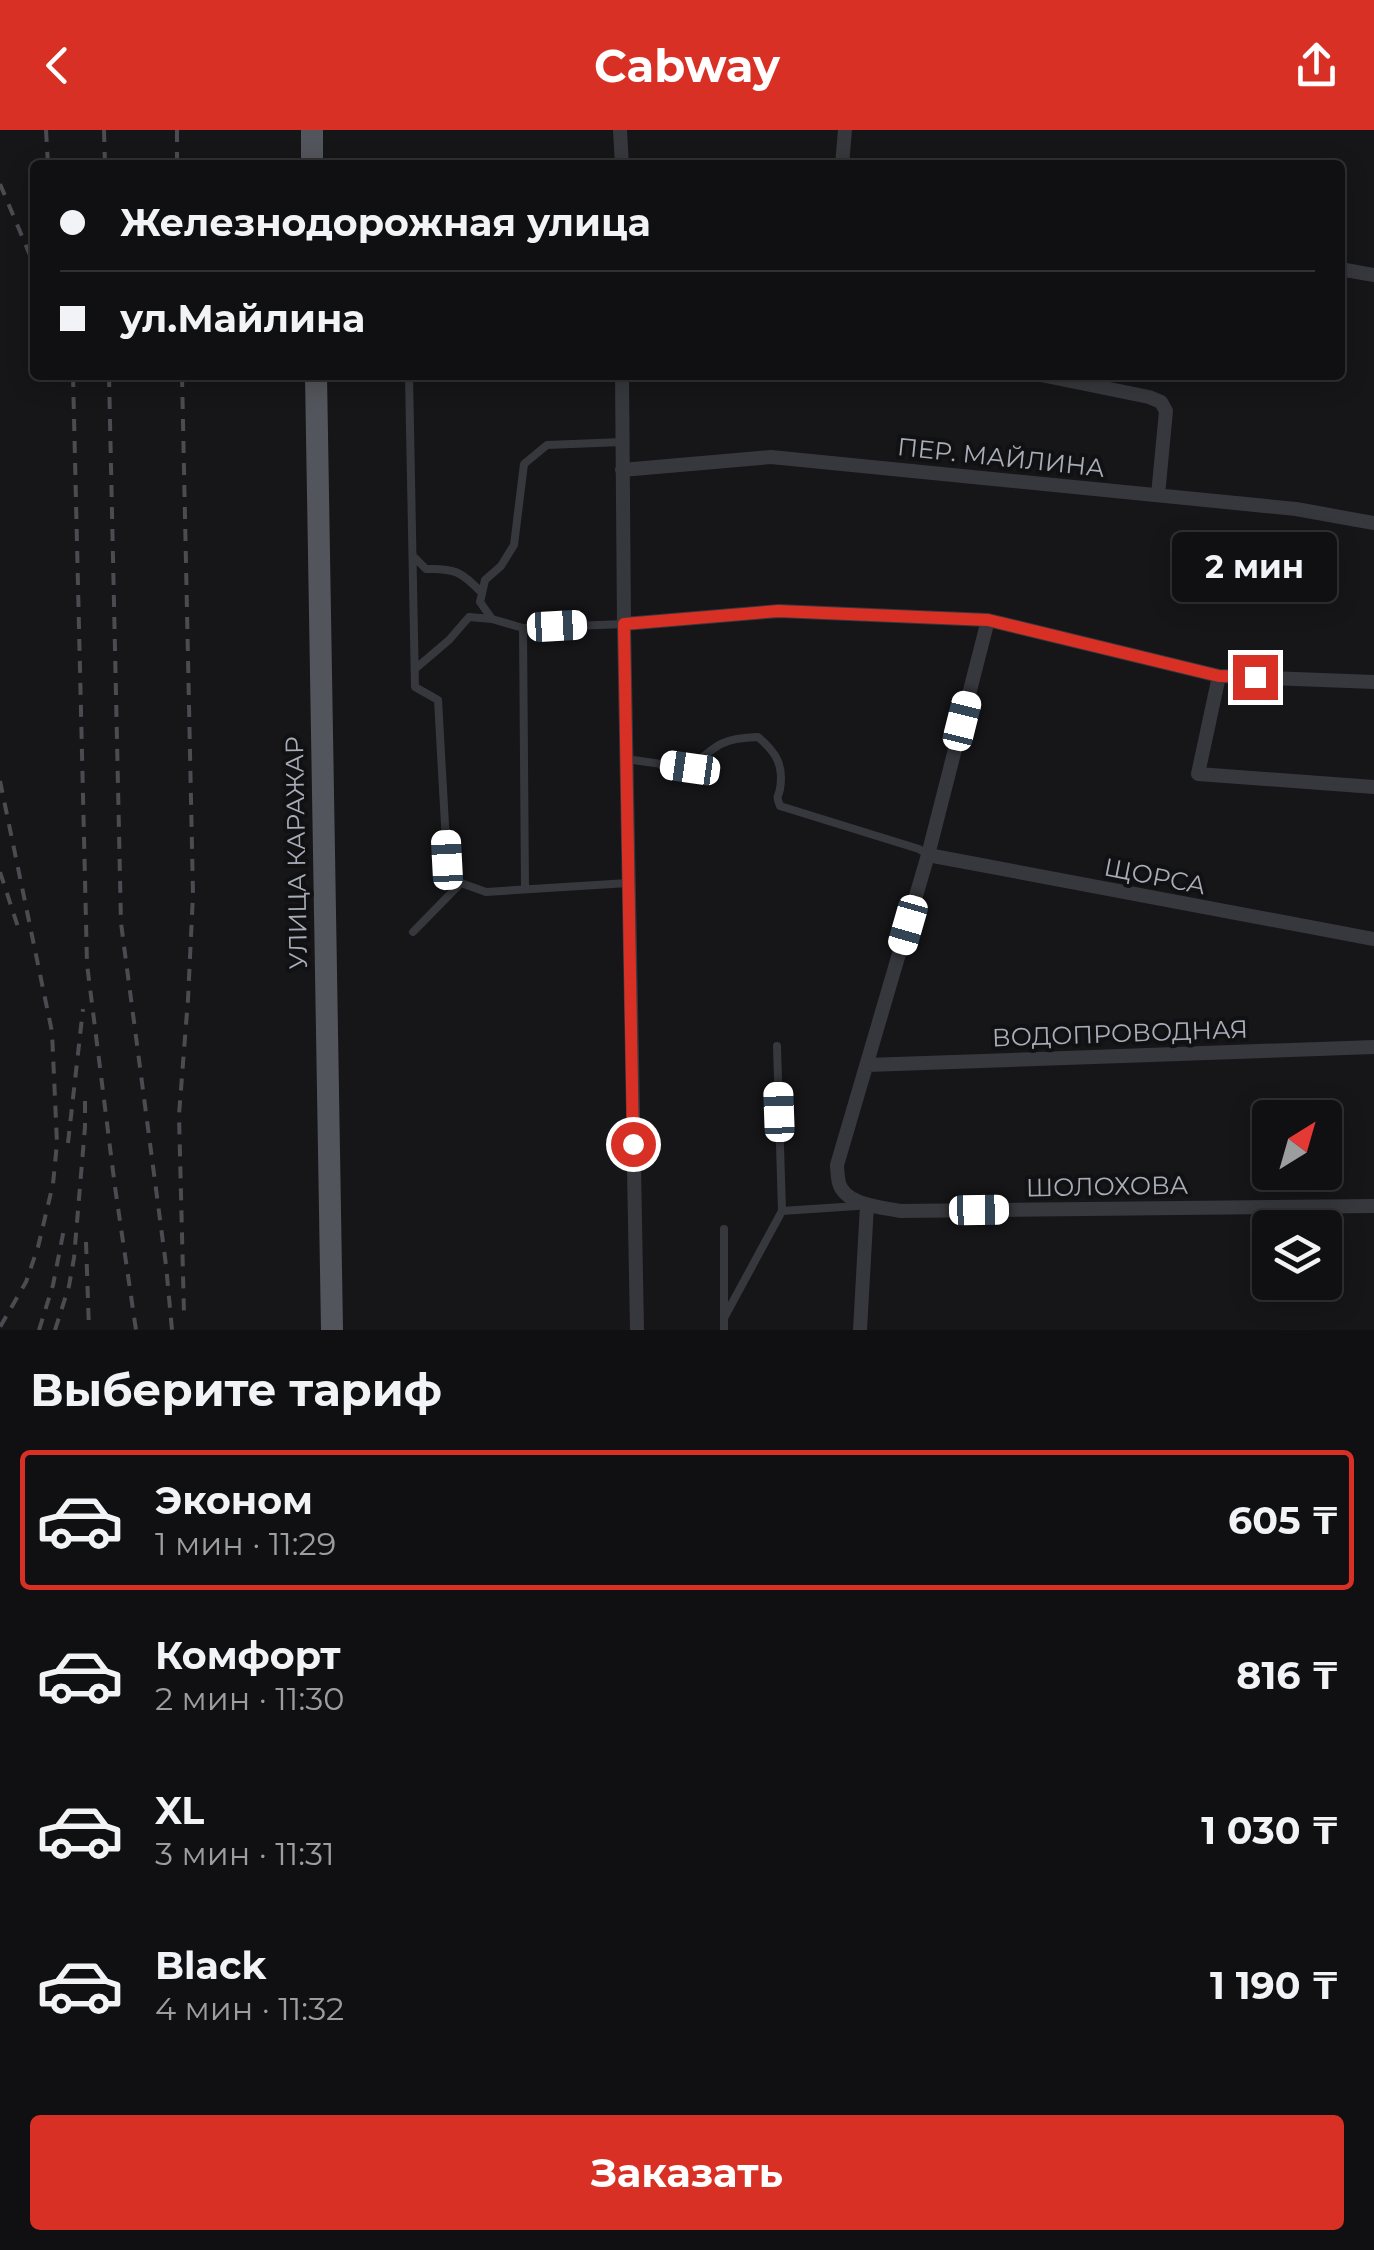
<!DOCTYPE html>
<html lang="ru">
<head>
<meta charset="utf-8">
<style>
  body { margin:0; font-family:Montserrat,sans-serif; background:#1e1e20; color:#f1f3f6; height:100vh; display:flex; flex-direction:column; font-size:38px; white-space:nowrap }
  * { box-sizing:border-box; margin:0 }
  p { font-size:32px; color:#9c9d9f }
  .icon { flex:none; width:55px; height:55px; fill:none; stroke:currentColor; stroke-width:2; stroke-linecap:round; stroke-linejoin:round }
  .map { position:relative; height:1200px; overflow:hidden }
  .panel { display:flex; flex-direction:column; background:#101012; flex:1 }
  .panel>* { flex:none }
  .banner { position:absolute; left:30px; top:30px; width:1315px; height:220px; border-radius:10px; box-shadow:0 5px 25px #0003,0 0 0 2px #303032; display:grid; align-content:center; height:220px; padding:0 30px; background:#101012 }
  .needle { width:65px; rotate:37deg }
  .fabs { position:absolute; left:1252px; top:970px; display:grid; gap:20px }
  .fabs a { display:grid; place-items:center; width:90px; height:90px; border-radius:10px; background:#101012; box-shadow:0 5px 25px #0003,0 0 0 2px #303032; font-size:50px }
  .end { position:absolute; width:45px; height:45px; margin:-22px; border:12px solid #d93025; background:#fff; box-shadow:0 0 0 5px #fff }
  .from { border-radius:50% }
  .bubble { position:absolute; height:70px; border-radius:10px; background:#101012; box-shadow:0 5px 25px #0003,0 0 0 2px #303032; font-size:32px; font-weight:700; line-height:70px; text-align:center }
  .car { position:absolute; width:30px; height:60px; margin:-30px -15px; border-radius:12px; box-shadow:0 0 8px 2px #0007; background:linear-gradient(#fff 24%,#345 0 40%,#fff 0 76%,#345 0 86%,#fff 0) }
  .banner b { display:flex; align-items:center; gap:35px; height:95px; font-size:38px }
  .banner b+b { border-top:2px solid #303032 }
  .banner i { width:25px; height:25px; background:#f1f3f6 }
  ul { padding:0; list-style:none }
  li { display:flex; align-items:center; gap:30px; height:140px; margin:0 20px 15px; padding:0 10px; border:5px solid transparent; border-radius:10px }
  li div { flex:1 }
  li b { display:block; font-size:38px }
  li em { font-style:normal; font-weight:700 }
  li.on { border-color:#d93025 }
  li>.icon { width:90px; height:90px; stroke-width:1.5 }
  h2 { padding:0 30px; font-size:45px; line-height:120px }
  .cta { display:flex; gap:20px; margin-top:auto; padding:20px 30px }
  .cta a { flex:1; height:115px; border-radius:10px; background:#d93025; color:#fff; font-size:40px; font-weight:700; line-height:115px; text-align:center }
  header { display:flex; justify-content:space-between; align-items:center; height:130px; padding:0 30px; background:#d93025; color:#fff; font-size:45px; font-weight:700 }
  .map>svg:first-child { display:block }
</style>
</head>
<body>
<header><svg class="icon" aria-label="back" viewBox="0 0 24 24"><path d="M15 5l-7 7 7 7"/></svg>Cabway<svg class="icon" aria-label="share" viewBox="0 0 24 24"><path d="M12 15V3M7 8l5-5 5 5M5 13v7h14v-7"/></svg></header>
<div class="map">
<svg width="1374" height="1200" viewBox="0 0 1374 1200">
  <rect width="100%" height="100%" fill="#161618"/>
  <g fill="none" stroke-linecap="round" stroke-linejoin="round">
    <path stroke="#37383d" stroke-width="8" d="M 409,245 L 415,557 L 438,570 L 447,730 L 461,753 L 486,762 L 628,753
      M 622,312 L 547,315 L 524,334 L 514,415 L 501,436 L 485,450 L 480,472 L 492,489 L 523,498 L 624,494
      M 413,426 L 426,439 C 455,438 462,442 482,463
      M 523,498 L 525,759
      M 415,539 L 449,510 L 469,487 L 492,489
      M 626,629 L 690,638 C 716,615 722,608 758,607 C 776,622 784,635 780,659 C 777,672 776,663 780,676 L 919,719 L 928,725
      M 413,802 L 461,753
      M 777,916 L 782,1081
      M 724,1099 L 724,1200
      M 724,1188 L 782,1081 L 857,1076"/>
    <path stroke="#37383d" stroke-width="14" d="M 620,0 L 622,35
      M 842,35 L 845,0
      M 1340,139 L 1374,145
      M 622,245 L 624,494 L 637,1200
      M 1041,245 L 1149,267 L 1161,272 L 1166,281 L 1158,365
      M 622,340 L 771,327 L 1296,379 L 1374,393
      M 988,490 L 928,725 L 837,1035 C 837,1038 838,1050 839,1053 C 845,1075 881,1077 900,1081 L 1374,1076
      M 624,494 L 779,481 L 988,490 L 1219,546 L 1374,552
      M 1219,546 L 1198,644 L 1374,657
      M 928,725 L 1374,809
      M 867,935 L 1374,917
      M 860,1200 L 867,1075"/>
    <path stroke="#53555c" stroke-width="22" d="M 312,0 L 312,35
      M 316,245 L 332,1200"/>
    <path stroke="#4a4c52" stroke-width="4" stroke-dasharray="12 10" stroke-linecap="butt" d="M 46,0 L 48,35
      M 104,0 L 105,35
      M 177,0 L 177,35
      M 0,54 L 35,137
      M 73,245 L 87,834 L 115,1057 L 136,1200
      M 109,245 L 121,793 L 166,1135 L 172,1200
      M 182,245 L 193,764 L 188,869 L 179,985 L 184,1184
      M 0,651 L 52,902 L 57,1013 L 53,1054 L 38,1117 L 26,1152 L 0,1197
      M 0,742 L 18,797
      M 68,1013 L 83,879
      M 86,1112 L 89,1200
      M 39,1200 L 53,1155 L 64,1099
      M 55,1200 L 69,1156 L 74,1128 L 85,997 L 85,968"/>
  </g>
  <g fill="none" stroke-linecap="round" stroke-linejoin="round">
    <path stroke="#d93025" stroke-width="12" d="M 633,1014 L 624,494 L 778,481 L 988,490 L 1219,546 L 1255,547"/>
  </g>
  <g text-anchor="middle" dominant-baseline="central" stroke-width="8" stroke-linejoin="round" paint-order="stroke">
    <g font-size="25" fill="#a8adb8" stroke="#111113">
      <text transform="translate(1001 327) rotate(6)">ПЕР. МАЙЛИНА</text>
      <text transform="translate(296 723) rotate(-91)">УЛИЦА КАРАЖАР</text>
      <text transform="translate(1155 746) rotate(11)">ЩОРСА</text>
      <text transform="translate(1120 903) rotate(-2)">ВОДОПРОВОДНАЯ</text>
      <text transform="translate(1107 1056) rotate(-1)">ШОЛОХОВА</text>
    </g>
  </g>
</svg>
<div class="fabs">
<a><svg class="needle" viewBox="-14 -14 28 28"><path d="M0-13l5 13h-10z" fill="#e53935"/><path d="M0 13l5-13h-10z" fill="#9c9d9f"/></svg></a>
<a><svg class="icon" aria-label="layers" viewBox="0 0 24 24"><path d="M12 4l9 5-9 5-9-5zM3 14l9 5 9-5"/></svg></a>
</div>
<i class="end from" style="left:633px;top:1014px"></i>
<i class="end" style="left:1255px;top:547px"></i>
<div class="bubble" style="left:1172px;top:402px;width:165px">2 мин</div>
<i class="car" style="left:557px;top:496px;rotate:87deg"></i>
<i class="car" style="left:962px;top:591px;rotate:14deg"></i>
<i class="car" style="left:690px;top:638px;rotate:278deg"></i>
<i class="car" style="left:447px;top:730px;rotate:357deg"></i>
<i class="car" style="left:908px;top:795px;rotate:196deg"></i>
<i class="car" style="left:779px;top:982px;rotate:358deg"></i>
<i class="car" style="left:979px;top:1080px;rotate:89deg"></i>
<div class="banner">
<b><i class="from"></i>Железнодорожная улица</b>
<b><i></i>ул.Майлина</b>
</div>
</div>
<section class="panel">
<h2>Выберите тариф</h2>
<ul>
<li class="on"><svg class="icon" aria-label="car" viewBox="0 0 24 24"><path d="M5 17H2v-5l4-1 3-4h7l3 4 3 1v5h-3M9 17h6M6 11h13"/><circle cx="7" cy="17" r="2"/><circle cx="17" cy="17" r="2"/></svg><div><b>Эконом</b><p>1 мин · 11:29</p></div><em>605 ₸</em></li>
<li><svg class="icon" aria-label="car" viewBox="0 0 24 24"><path d="M5 17H2v-5l4-1 3-4h7l3 4 3 1v5h-3M9 17h6M6 11h13"/><circle cx="7" cy="17" r="2"/><circle cx="17" cy="17" r="2"/></svg><div><b>Комфорт</b><p>2 мин · 11:30</p></div><em>816 ₸</em></li>
<li><svg class="icon" aria-label="car" viewBox="0 0 24 24"><path d="M5 17H2v-5l4-1 3-4h7l3 4 3 1v5h-3M9 17h6M6 11h13"/><circle cx="7" cy="17" r="2"/><circle cx="17" cy="17" r="2"/></svg><div><b>XL</b><p>3 мин · 11:31</p></div><em>1 030 ₸</em></li>
<li><svg class="icon" aria-label="car" viewBox="0 0 24 24"><path d="M5 17H2v-5l4-1 3-4h7l3 4 3 1v5h-3M9 17h6M6 11h13"/><circle cx="7" cy="17" r="2"/><circle cx="17" cy="17" r="2"/></svg><div><b>Black</b><p>4 мин · 11:32</p></div><em>1 190 ₸</em></li>
</ul>
<div class="cta"><a>Заказать</a></div>
</section>
</body>
</html>
